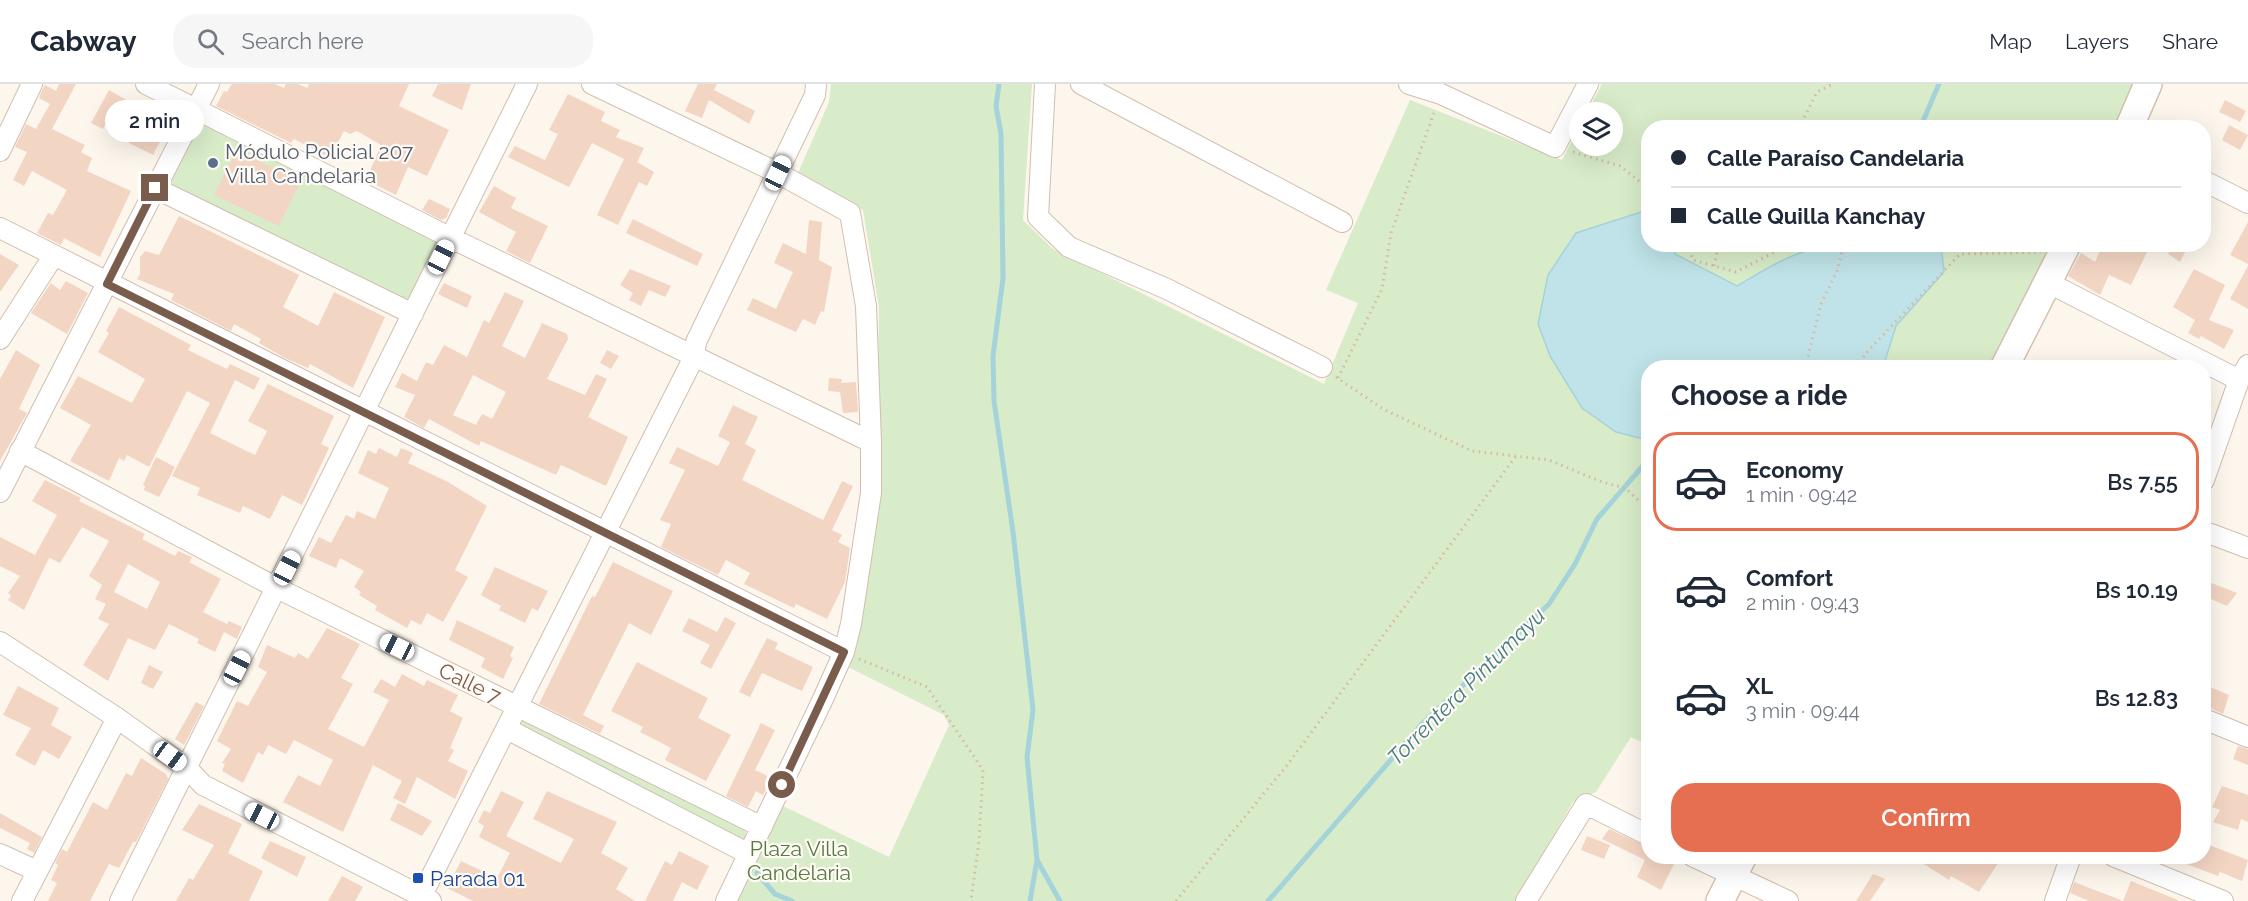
<!DOCTYPE html>
<html lang="en">
<head>
<meta charset="utf-8">
<style>
  body { margin:0; font-family:Raleway,sans-serif; background:#f6f6f7; color:#1f2937; height:100vh; display:flex; flex-direction:column; font-size:22px; white-space:nowrap }
  * { box-sizing:border-box; margin:0 }
  p { font-size:20px; color:#747a83 }
  .icon { flex:none; width:33px; height:33px; fill:none; stroke:currentColor; stroke-width:2; stroke-linecap:round; stroke-linejoin:round }
  .map { position:relative; flex:1; overflow:hidden }
  .drawer { position:absolute; left:1641px; top:276px; width:570px; height:504px; display:flex; flex-direction:column; background:#fff; border-radius:24px; box-shadow:0 6px 24px #0002 }
  .drawer>* { flex:none }
  .top-card { position:absolute; left:1641px; top:36px; width:570px; height:132px; border-radius:24px; box-shadow:0 6px 24px #0002; display:grid; align-content:center; height:132px; padding:0 30px; background:#fff }
  .buttons { position:absolute; left:1569px; top:18px; display:grid; gap:12px }
  .buttons a { display:grid; place-items:center; width:54px; height:54px; border-radius:50%; background:#fff; box-shadow:0 6px 24px #0002; font-size:30px }
  .end { position:absolute; width:27px; height:27px; margin:-14px; border:8px solid #7a5c4d; background:#fff; box-shadow:0 0 0 3px #fff }
  .from { border-radius:50% }
  .bubble { position:absolute; height:42px; border-radius:21px; background:#fff; box-shadow:0 6px 24px #0002; font-size:20px; font-weight:600; line-height:42px; text-align:center }
  .car { position:absolute; width:18px; height:36px; margin:-18px -9px; border-radius:8px; box-shadow:0 0 4px 2px #0007; background:linear-gradient(#fff 24%,#345 0 40%,#fff 0 76%,#345 0 86%,#fff 0) }
  .top-card b { display:flex; align-items:center; gap:21px; height:57px; font-size:22px }
  .top-card b+b { border-top:2px solid #e0e1e3 }
  .top-card i { width:15px; height:15px; background:#1f2937 }
  ul { padding:0; list-style:none }
  li { display:flex; align-items:center; gap:18px; height:99px; margin:0 12px 9px; padding:0 18px; border:3px solid transparent; border-radius:24px }
  li div { flex:1 }
  li b { display:block; font-size:22px }
  li em { font-style:normal; font-weight:600 }
  li.current { border-color:#e76f51 }
  li>.icon { width:54px; height:54px; stroke-width:1.5 }
  h2 { padding:0 30px; font-size:27px; line-height:72px }
  .action { display:flex; gap:12px; margin-top:auto; padding:12px 30px }
  .action a { flex:1; height:69px; border-radius:24px; background:#e76f51; color:#fff; font-size:24px; font-weight:600; line-height:69px; text-align:center }
  header { display:flex; align-items:center; gap:36px; box-sizing:border-box; height:84px; padding:0 30px; background:#fff; border-bottom:2px solid #e0e1e3 }
  header strong { font-size:28px }
  nav { display:flex; gap:33px; margin-inline-start:auto; font-size:21px }
  .search { width:420px; height:54px; background:#f6f6f7; display:flex; align-items:center; gap:15px; box-sizing:border-box; padding:0 21px; border-radius:24px; color:#747a83; font-size:22px }
  .map>svg:first-child { display:block }
</style>
</head>
<body>
<header>
<strong>Cabway</strong>
<div class="search"><svg class="icon" aria-label="search" viewBox="0 0 24 24"><circle cx="10" cy="10" r="6"/><path d="M15 15l6 6"/></svg>Search here</div>
<nav><a>Map</a><a>Layers</a><a>Share</a></nav>
</header>
<div class="map">
<svg width="2248" height="817" viewBox="0 0 2248 817">
  <rect width="100%" height="100%" fill="#fdf6ec"/>
  <path fill="#d8ecc9" d="M 831,0 L 1032,0 L 1023,136 L 1053,165 L 1324,300 L 1358,219 L 1326,206 L 1410,16 L 1562,76 L 1579,43 L 1580,62 L 1612,62 L 1612,28 L 1587,28 L 1602,0 L 2139,0 L 2118,43 L 1648,44 L 1648,160 L 2059,161 L 1992,283 L 1648,284 L 1648,661 L 1631,653 L 1596,708 L 1573,718 L 1515,817 L 734,817 L 781,721 L 889,773 L 949,641 L 944,631 L 848,583 L 874,463 L 876,439 L 879,223 L 863,126 L 798,89 L 829,18 Z
    M 204,39 L 435,152 L 436,163 L 407,223 L 165,103 L 198,44 Z
    M 522,633 L 746,744 L 745,755 L 739,758 L 517,642 Z"/>
  <path fill="#bfe3e8" stroke="#a5d3da" stroke-width="1.5" d="M 1641,128 L 1648,131 L 1648,160 L 1674,161 L 1675,170 L 1737,202 C 1761,188 1785,172 1813,165 C 1823,163 1831,166 1840,161 L 1941,161 L 1944,188 L 1896,242 L 1883,283 L 1648,284 L 1648,356 L 1616,348 L 1582,324 L 1550,272 L 1538,240 L 1548,191 L 1576,149 Z"/>
  <g fill="none" stroke-linecap="round" stroke-linejoin="round">
    <path stroke="#a5d3da" stroke-width="5" d="M 999,0 L 996,22 L 1001,50 L 1003,194 L 993,272 L 994,317 L 1013,448 L 1033,626 L 1027,673 L 1037,776 L 1060,817
      M 1920,44 L 1939,0
      M 757,789 L 775,810 L 792,817
      M 1030,817 L 1037,776
      M 1268,817 L 1422,640 L 1549,520 L 1575,480 L 1597,435 L 1648,376"/>
  </g>
  <path fill="#f3d5c3" fill-rule="evenodd" d="M 59,0 L 76,0 L 52,45 L 85,61 L 81,68 L 92,74 L 87,87 L 131,107 L 100,173 L 64,154 L 61,161 L 37,149 L 48,129 L 53,131 L 67,106 L 32,87 L 24,102 L 13,96 L 27,68 L 15,63 L 26,40 L 36,45 L 50,20 L 39,14 L 43,4 L 45,1 L 56,7 Z
    M 232,0 L 275,0 L 284,4 L 286,0 L 298,0 L 307,4 L 309,0 L 409,0 L 399,22 L 449,46 L 427,92 L 408,83 L 396,111 L 366,96 L 381,61 L 357,47 L 350,50 L 344,47 L 330,74 L 294,55 L 291,59 L 216,22 L 224,7 L 227,8 Z
    M 438,0 L 471,0 L 462,26 L 432,12 Z
    M 698,0 L 717,0 L 714,6 L 755,27 L 749,40 L 709,16 L 702,34 L 685,27 Z
    M 109,6 L 135,21 L 128,37 L 112,28 L 103,45 L 91,39 Z
    M 568,10 L 605,28 L 601,37 L 620,46 L 616,53 L 644,64 L 637,78 L 654,88 L 647,102 L 639,98 L 618,141 L 597,131 L 624,75 L 592,59 L 569,103 L 508,73 L 515,62 L 545,76 L 558,50 L 549,46 Z
    M 2225,16 L 2246,27 L 2240,38 L 2219,28 Z
    M 143,31 L 167,44 L 153,71 L 129,59 Z
    M 2229,41 L 2248,51 L 2240,66 L 2222,56 Z
    M 236,67 L 301,96 L 279,142 L 214,111 Z
    M 494,102 L 516,114 L 511,124 L 548,142 L 530,179 L 506,167 L 516,148 L 479,128 Z
    M 429,115 L 450,125 L 446,134 L 441,136 L 422,126 Z
    M 179,132 L 299,191 L 283,223 L 318,242 L 334,208 L 385,233 L 353,304 L 310,280 L 308,284 L 285,274 L 259,259 L 261,255 L 234,240 L 231,247 L 171,216 L 174,210 L 137,195 L 140,190 L 140,173 L 145,167 L 159,171 Z
    M 633,135 L 703,170 L 697,182 L 626,149 Z
    M 809,136 L 822,138 L 819,176 L 832,183 L 824,228 L 821,227 L 815,241 L 803,235 L 796,248 L 747,226 L 753,214 L 776,225 L 793,188 L 774,179 L 783,159 L 806,170 Z
    M 2248,138 L 2248,180 L 2230,171 Z
    M 2103,160 L 2151,160 L 2131,201 L 2109,191 L 2100,211 L 2068,192 L 2081,169 L 2095,178 Z
    M 2174,160 L 2189,160 L 2180,178 L 2168,170 Z
    M 0,170 L 19,181 L 0,208 Z
    M 2248,182 L 2248,225 L 2230,215 Z
    M 630,185 L 671,202 L 665,213 L 649,206 L 641,222 L 629,216 L 633,209 L 620,201 Z
    M 2194,185 L 2225,201 L 2209,236 L 2234,246 L 2224,265 L 2201,252 L 2199,255 L 2188,249 L 2195,236 L 2173,223 Z
    M 66,197 L 88,209 L 67,250 L 31,229 L 51,199 L 60,206 Z
    M 444,199 L 472,212 L 467,224 L 438,210 Z
    M 505,208 L 524,217 L 502,262 L 525,274 L 542,239 L 567,250 L 568,255 L 547,295 L 585,311 L 596,290 L 607,295 L 588,333 L 628,353 L 606,402 L 561,381 L 556,391 L 481,357 L 479,362 L 429,335 L 424,344 L 404,333 L 415,311 L 395,303 L 402,289 L 417,297 L 426,278 L 433,281 L 444,261 L 467,273 L 484,236 L 489,239 ZM 473,291 L 506,308 L 492,335 L 482,330 L 476,341 L 453,331 Z
    M 119,223 L 191,261 L 188,266 L 227,285 L 230,280 L 260,294 L 254,306 L 235,296 L 210,349 L 255,371 L 267,347 L 248,337 L 268,300 L 334,332 L 321,360 L 329,364 L 302,421 L 282,411 L 270,435 L 243,422 L 240,429 L 197,411 L 200,404 L 172,392 L 210,319 L 187,307 L 149,383 L 127,371 L 124,377 L 119,374 L 109,397 L 70,377 L 91,341 L 60,324 L 78,292 L 132,319 L 145,295 L 98,268 L 109,249 L 106,247 Z
    M 16,266 L 40,281 L 19,325 L 27,329 L 0,377 L 0,295 Z
    M 607,266 L 619,272 L 611,285 L 600,279 Z
    M 829,294 L 842,295 L 841,299 L 856,298 L 858,328 L 843,329 L 840,308 L 828,307 Z
    M 733,321 L 758,333 L 745,360 L 756,366 L 742,396 L 823,436 L 842,397 L 853,402 L 832,446 L 842,451 L 838,458 L 850,464 L 845,498 L 827,535 L 796,520 L 794,524 L 744,500 L 750,489 L 726,476 L 718,491 L 661,463 L 671,440 L 660,436 L 685,386 L 669,379 L 677,363 L 718,382 L 730,358 L 718,352 Z
    M 379,364 L 397,373 L 401,364 L 413,369 L 408,379 L 448,398 L 487,422 L 455,486 L 468,493 L 443,538 L 427,529 L 421,541 L 411,536 L 407,544 L 375,526 L 377,522 L 359,511 L 361,508 L 354,503 L 364,487 L 340,474 L 336,484 L 309,472 L 319,453 L 331,459 L 346,431 L 354,435 L 357,427 L 375,435 L 389,404 L 358,389 L 368,366 L 376,370 Z
    M 156,373 L 175,383 L 159,413 L 144,406 L 145,402 L 143,401 Z
    M 45,396 L 81,414 L 79,417 L 145,450 L 142,455 L 175,472 L 178,467 L 192,473 L 189,478 L 221,495 L 203,528 L 227,540 L 229,537 L 242,543 L 237,555 L 224,548 L 215,568 L 197,559 L 199,555 L 169,540 L 155,566 L 128,554 L 108,597 L 83,581 L 109,540 L 98,535 L 106,520 L 95,515 L 102,501 L 89,492 L 109,457 L 82,443 L 60,479 L 50,474 L 48,476 L 24,526 L 8,516 L 11,512 L 8,509 L 20,492 L 0,482 L 0,453 L 35,471 L 57,431 L 32,417 ZM 128,480 L 160,498 L 147,525 L 114,508 Z
    M 613,478 L 673,507 L 651,551 L 629,539 L 583,631 L 604,642 L 600,650 L 539,620 L 592,512 L 595,513 Z
    M 495,483 L 548,507 L 538,527 L 532,524 L 525,539 L 499,526 L 501,522 L 481,511 Z
    M 2204,496 L 2237,509 L 2227,522 L 2204,512 Z
    M 725,533 L 736,539 L 711,585 L 700,579 L 710,561 L 682,547 L 689,534 L 717,548 Z
    M 457,536 L 514,563 L 510,572 L 513,574 L 503,595 L 481,583 L 485,574 L 449,556 Z
    M 327,544 L 360,560 L 341,594 L 353,600 L 328,645 L 364,663 L 389,616 L 373,608 L 381,595 L 395,603 L 402,590 L 424,602 L 427,596 L 458,611 L 450,627 L 463,634 L 450,664 L 454,666 L 448,677 L 468,687 L 455,715 L 417,693 L 405,720 L 393,714 L 402,697 L 373,681 L 343,748 L 283,718 L 298,691 L 320,702 L 333,676 L 310,664 L 294,656 L 286,670 L 268,661 L 263,671 L 258,668 L 243,699 L 222,687 L 225,680 L 222,679 L 231,665 L 217,657 L 237,617 L 248,622 L 267,588 L 258,583 L 267,561 L 295,574 L 298,569 L 308,575 Z
    M 767,554 L 778,559 L 775,565 L 813,583 L 802,607 L 762,589 L 750,613 L 739,608 Z
    M 637,578 L 708,614 L 698,634 L 731,651 L 706,697 L 665,676 L 671,664 L 640,648 L 643,643 L 611,627 Z
    M 149,581 L 163,588 L 153,605 L 141,599 Z
    M 18,602 L 59,624 L 51,641 L 72,653 L 59,675 L 43,666 L 35,682 L 15,671 L 31,644 L 3,631 Z
    M 2208,602 L 2229,611 L 2223,630 L 2204,621 L 2204,611 Z
    M 196,618 L 204,622 L 184,661 L 175,655 Z
    M 761,639 L 775,646 L 755,686 L 772,694 L 763,711 L 756,707 L 748,723 L 726,712 Z
    M 2238,662 L 2248,665 L 2248,681 L 2233,675 Z
    M 141,674 L 166,690 L 168,695 L 136,758 L 133,758 L 119,784 L 109,780 L 90,817 L 48,817 L 57,799 L 51,796 L 58,781 L 55,779 L 62,765 L 67,768 L 93,718 L 107,726 L 126,689 L 132,692 Z
    M 2222,702 L 2248,711 L 2248,738 L 2241,735 L 2238,746 L 2213,738 L 2220,726 L 2212,723 Z
    M 501,707 L 524,718 L 506,752 L 561,779 L 574,755 L 533,735 L 547,707 L 617,738 L 601,769 L 628,784 L 616,805 L 635,817 L 473,817 L 447,804 L 461,777 L 497,794 L 510,769 L 479,753 L 484,742 L 478,738 L 484,726 L 490,729 Z
    M 398,719 L 432,737 L 422,752 L 390,736 Z
    M 199,720 L 242,740 L 228,769 L 263,787 L 249,817 L 176,817 L 189,794 L 193,796 L 214,761 L 182,746 Z
    M 0,729 L 42,753 L 34,769 L 27,765 L 30,759 L 0,744 Z
    M 1609,745 L 1648,763 L 1648,772 L 1678,772 L 1661,806 L 1637,793 L 1645,776 L 1602,755 Z
    M 1587,752 L 1610,761 L 1604,775 L 1581,766 Z
    M 270,757 L 306,773 L 297,793 L 261,774 Z
    M 2204,759 L 2248,776 L 2242,797 L 2220,788 L 2218,792 L 2170,774 L 2204,772 Z
    M 679,767 L 709,782 L 697,806 L 682,798 L 673,817 L 645,817 L 665,777 L 672,781 Z
    M 1911,772 L 1988,772 L 1999,778 L 1979,808 L 1951,792 L 1949,796 Z
    M 1873,790 L 1885,795 L 1870,817 L 1856,817 Z
    M 342,792 L 363,803 L 355,817 L 328,817 Z
    M 2131,797 L 2178,816 L 2178,817 L 2123,817 Z
    M 2074,798 L 2121,816 L 2121,817 L 2089,817 L 2070,809 Z"/>
  <g fill="none" stroke-linecap="round" stroke-linejoin="round">
    <g stroke="#d1beb0" stroke-width="22">
      <path id="street" d="M 146,0 L 451,154 L 871,358
        M 592,0 L 778,89 L 850,129 L 866,222 L 871,358 L 871,409 L 851,540 L 844,568 L 822,617 L 726,817
        M 1045,0 L 1038,133 L 1069,163 L 1167,205 L 1322,283
        M 1081,0 L 1342,138
        M 1409,0 L 1441,10 L 1555,63 L 1588,0
        M 0,67 L 32,0
        M 2204,97 L 2248,119
        M 155,104 L 413,230
        M 0,144 L 844,568
        M 2047,198 L 2239,296
        M 0,255 L 54,171
        M 20,367 L 277,504 L 762,743
        M 2204,396 L 2239,296 L 2248,281
        M 0,408 L 209,0
        M 2204,450 L 2211,450 L 2248,464
        M 0,558 L 117,634 L 187,684 L 203,701 L 431,817
        M 2204,635 L 2248,653
        M 507,645 L 749,770
        M 0,770 L 37,787
        M 1692,772 L 1788,817
        M 2113,772 L 2223,817
        M 22,817 L 117,634
        M 120,817 L 527,0
        M 419,817 L 694,273 L 696,258 L 815,11 L 816,0
        M 1526,817 L 1586,720 L 1648,751
        M 2055,817 L 2071,772"/>
    </g>
    <g stroke="#d6c0b0" stroke-width="30">
      <path id="secondary" d="M 2129,44 L 2148,0
        M 2004,284 L 2067,160
        M 1720,817 L 1743,772"/>
    </g>
    <path stroke="#d9b8a5" stroke-width="3" stroke-dasharray="1.5 4.5" stroke-linecap="butt" d="M 1799,44 L 1817,8 L 1833,0
      M 1573,68 L 1620,82 L 1648,104
      M 1688,160 L 1693,176 L 1736,188 L 1790,160
      M 1714,182 L 1719,160
      M 1805,284 L 1821,220 L 1837,187 L 1844,160
      M 1858,284 L 1865,270 L 1960,170 L 2041,168
      M 1336,293 L 1383,325 L 1472,367 L 1549,376 L 1602,398 L 1625,404 L 1648,425
      M 1338,294 L 1382,205 L 1391,149 L 1435,26
      M 859,575 L 927,603 L 983,686 L 979,757 L 971,817
      M 1176,817 L 1288,680 L 1516,372"/>
    <use href="#street" stroke="#fff" stroke-width="20"/>
    <use href="#secondary" stroke="#fff" stroke-width="27"/>
  </g>
  <g fill="none" stroke-linecap="round" stroke-linejoin="round">
    <path stroke="#7a5c4d" stroke-width="8" d="M 155,104 L 107,200 L 844,568 L 782,701"/>
  </g>
  <circle fill="#5c6f8a" stroke="#fffaf3" stroke-width="2" cx="213" cy="79" r="6"/>
  <rect fill="#1a4fb4" stroke="#fffaf3" stroke-width="2" x="412" y="788" width="12" height="12" rx="3"/>
  <g text-anchor="middle" dominant-baseline="central" stroke-width="4.5" stroke-linejoin="round" paint-order="stroke">
    <g font-size="21" fill="#4e5e75" stroke="#fffaf3" text-anchor="start">
      <text x="225" y="67">Módulo Policial 207<tspan x="225" dy="24">Villa Candelaria</tspan></text>
    </g>
    <g font-size="21" fill="#7a5c4d" stroke="#fffaf3">
      <text transform="translate(470 599) rotate(26)">Calle 7</text>
    </g>
    <g font-size="21" fill="#537a41" stroke="#fffaf3">
      <text x="799" y="764">Plaza Villa<tspan x="799" dy="24">Candelaria</tspan></text>
    </g>
    <g font-size="21" fill="#164399" stroke="#fffaf3" text-anchor="start">
      <text x="430" y="794">Parada 01</text>
    </g>
    <g font-size="22" font-style="italic" fill="#437c86" stroke="#fffaf3">
      <text transform="translate(1466 602) rotate(-45)">Torrentera Pintumayu</text>
    </g>
  </g>
</svg>
<div class="buttons">
<a><svg class="icon" aria-label="layers" viewBox="0 0 24 24"><path d="M12 4l9 5-9 5-9-5zM3 14l9 5 9-5"/></svg></a>
</div>
<i class="end from" style="left:782px;top:701px"></i>
<i class="end" style="left:155px;top:104px"></i>
<div class="bubble" style="left:105px;top:16px;width:99px">2 min</div>
<i class="car" style="left:778px;top:89px;rotate:25deg"></i>
<i class="car" style="left:441px;top:173px;rotate:26deg"></i>
<i class="car" style="left:287px;top:484px;rotate:27deg"></i>
<i class="car" style="left:397px;top:563px;rotate:296deg"></i>
<i class="car" style="left:237px;top:584px;rotate:27deg"></i>
<i class="car" style="left:170px;top:672px;rotate:126deg"></i>
<i class="car" style="left:262px;top:732px;rotate:297deg"></i>
<div class="top-card">
<b><i class="from"></i>Calle Paraíso Candelaria</b>
<b><i></i>Calle Quilla Kanchay</b>
</div>
<section class="drawer">
<h2>Choose a ride</h2>
<ul>
<li class="current"><svg class="icon" aria-label="car" viewBox="0 0 24 24"><path d="M5 17H2v-5l4-1 3-4h7l3 4 3 1v5h-3M9 17h6M6 11h13"/><circle cx="7" cy="17" r="2"/><circle cx="17" cy="17" r="2"/></svg><div><b>Economy</b><p>1 min · 09:42</p></div><em>Bs 7.55</em></li>
<li><svg class="icon" aria-label="car" viewBox="0 0 24 24"><path d="M5 17H2v-5l4-1 3-4h7l3 4 3 1v5h-3M9 17h6M6 11h13"/><circle cx="7" cy="17" r="2"/><circle cx="17" cy="17" r="2"/></svg><div><b>Comfort</b><p>2 min · 09:43</p></div><em>Bs 10.19</em></li>
<li><svg class="icon" aria-label="car" viewBox="0 0 24 24"><path d="M5 17H2v-5l4-1 3-4h7l3 4 3 1v5h-3M9 17h6M6 11h13"/><circle cx="7" cy="17" r="2"/><circle cx="17" cy="17" r="2"/></svg><div><b>XL</b><p>3 min · 09:44</p></div><em>Bs 12.83</em></li>
</ul>
<div class="action"><a>Confirm</a></div>
</section>
</div>
</body>
</html>
